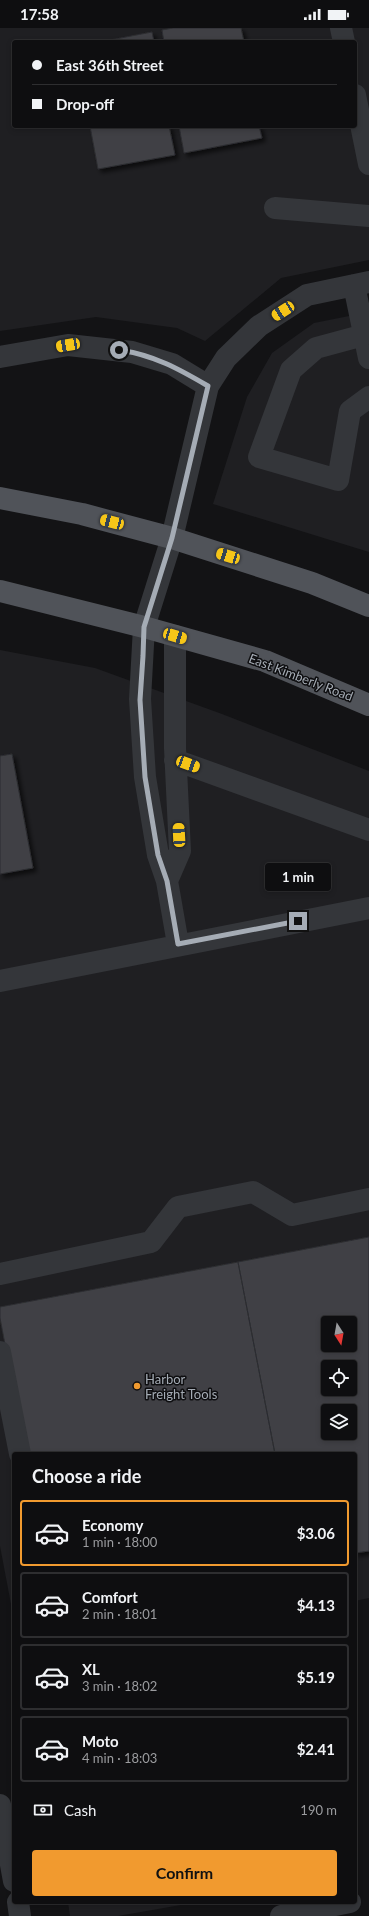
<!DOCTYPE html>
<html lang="en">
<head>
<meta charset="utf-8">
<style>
  body { margin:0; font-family:Lato,sans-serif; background:#1c1c1e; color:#f1f3f6; height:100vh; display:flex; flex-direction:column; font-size:15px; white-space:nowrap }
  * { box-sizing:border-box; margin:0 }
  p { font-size:13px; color:#9b9c9f }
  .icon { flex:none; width:22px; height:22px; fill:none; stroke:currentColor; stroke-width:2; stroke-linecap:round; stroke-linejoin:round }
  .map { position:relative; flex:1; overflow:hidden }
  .sheet { position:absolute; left:12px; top:1424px; width:345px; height:452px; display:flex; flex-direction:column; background:#0e0e10; border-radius:4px; box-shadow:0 2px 6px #0003,0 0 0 1px #2e2e30 }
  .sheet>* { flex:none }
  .hud { position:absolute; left:12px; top:12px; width:345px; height:88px; border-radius:4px; box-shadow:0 2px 6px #0003,0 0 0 1px #2e2e30; display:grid; align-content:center; height:88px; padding:0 20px; background:#0e0e10 }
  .needle { width:26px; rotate:169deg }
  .buttons { position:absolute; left:321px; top:1288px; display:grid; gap:8px }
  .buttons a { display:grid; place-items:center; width:36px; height:36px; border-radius:4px; background:#0e0e10; box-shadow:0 2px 6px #0003,0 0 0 1px #2e2e30; font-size:20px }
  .end { position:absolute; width:18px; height:18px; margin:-9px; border:5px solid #a5acb5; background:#111; box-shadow:0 0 0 2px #111 }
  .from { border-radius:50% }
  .bubble { position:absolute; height:28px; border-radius:4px; background:#0e0e10; box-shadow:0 2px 6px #0003,0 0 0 1px #2e2e30; font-size:13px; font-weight:700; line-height:28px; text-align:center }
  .car { position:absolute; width:12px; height:24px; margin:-12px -6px; border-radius:5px; box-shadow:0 0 3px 1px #0007; background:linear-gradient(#f5c518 24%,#345 0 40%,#f5c518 0 76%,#345 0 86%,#f5c518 0) }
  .hud b { display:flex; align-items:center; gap:14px; height:38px; font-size:15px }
  .hud b+b { border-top:1px solid #2e2e30 }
  .hud i { width:10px; height:10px; background:#f1f3f6 }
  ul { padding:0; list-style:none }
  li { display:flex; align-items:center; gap:12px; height:66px; margin:0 8px 6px; padding:0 12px; border:2px solid #2e2e30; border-radius:4px }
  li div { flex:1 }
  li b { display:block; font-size:15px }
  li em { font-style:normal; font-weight:700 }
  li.selected { border-color:#f19a2f }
  li>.icon { width:36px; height:36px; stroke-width:1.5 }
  h2 { padding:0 20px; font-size:18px; line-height:48px }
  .pay { display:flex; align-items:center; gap:10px; height:44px; padding:0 20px; font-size:15px }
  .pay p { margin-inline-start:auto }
  .button { display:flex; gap:8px; margin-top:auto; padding:8px 20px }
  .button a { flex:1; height:46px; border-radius:4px; background:#f19a2f; color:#111; font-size:16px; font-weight:700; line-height:46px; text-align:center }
  .status { display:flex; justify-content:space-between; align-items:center; height:28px; padding:0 20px; background:#0e0e10; direction:ltr }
  .status svg { height:11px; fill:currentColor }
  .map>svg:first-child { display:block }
</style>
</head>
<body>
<div class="status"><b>17:58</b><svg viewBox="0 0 49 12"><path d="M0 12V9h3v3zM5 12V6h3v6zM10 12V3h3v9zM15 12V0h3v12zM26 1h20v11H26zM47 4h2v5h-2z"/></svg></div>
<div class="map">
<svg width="369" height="1888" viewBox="0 0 369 1888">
  <defs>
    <filter id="shadow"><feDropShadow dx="3.5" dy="3.5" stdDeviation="2" flood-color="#0009"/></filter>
  </defs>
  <rect width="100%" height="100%" fill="#131315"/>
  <path fill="#1f1f22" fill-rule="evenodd" d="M 0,0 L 369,0 L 369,232 L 281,250 L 205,313 L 177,300 L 96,289 L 0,303 ZM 14,14 L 355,14 L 355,98 L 14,98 Z
    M 369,284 L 369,524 L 213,476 L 247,369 L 272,325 L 314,295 Z
    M 0,622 L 95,640 L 222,686 L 369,743 L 369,1570 L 355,1573 L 355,1426 L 14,1426 L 14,1592 L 0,1518 ZM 328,1295 L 350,1295 L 350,1317 L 328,1317 ZM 328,1339 L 350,1339 L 350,1361 L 328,1361 ZM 328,1383 L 350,1383 L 350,1405 L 328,1405 Z
    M 68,1874 L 198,1874 L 118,1888 L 70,1888 Z"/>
  <path fill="#3f4145" stroke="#2d2d31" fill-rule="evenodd" filter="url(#shadow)" d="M 173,0 L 241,0 L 244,14 L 164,14 L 162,2 Z
    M 152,4 L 154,14 L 100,14 Z
    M 90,98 L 169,98 L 175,127 L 98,141 Z
    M 179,98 L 259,98 L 262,110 L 184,125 Z
    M 12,726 L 33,840 L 0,846 L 0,728 Z
    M 369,1209 L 369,1523 L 355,1525 L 355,1426 L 275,1426 L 238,1234 ZM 328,1295 L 350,1295 L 350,1317 L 328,1317 ZM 328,1339 L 350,1339 L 350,1361 L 328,1361 ZM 328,1383 L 350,1383 L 350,1405 L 328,1405 Z
    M 238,1234 L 275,1426 L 26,1426 L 0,1290 L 0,1279 Z"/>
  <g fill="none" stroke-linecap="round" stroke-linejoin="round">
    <path stroke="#34363a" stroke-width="22" d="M 341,0 L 344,14
      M 355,67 L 369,136
      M 275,180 L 369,188
      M 354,257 L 369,330
      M 364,307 L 316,320 L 291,342 L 259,429 L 338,452 L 350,383 L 369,369
      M 0,329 L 68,317 L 132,324 L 172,336 L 208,358
      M 175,732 L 369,802
      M 167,853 L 180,823 L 175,720 L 175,608
      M 178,916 L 167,853 L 158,827 L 145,749 L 140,671 L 144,599 L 172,510 L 208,358 L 226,330 L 259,298 L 307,267 L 369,254
      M 0,953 L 369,880
      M 0,1246 L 151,1214 L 178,1179 L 253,1164 L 292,1187 L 369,1171
      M 0,1324 L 20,1426
      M 0,1777 L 14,1853
      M 18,1874 L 20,1888
      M 281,1888 L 350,1874"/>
    <path stroke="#505359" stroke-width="22" d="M 0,470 L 82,486 L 172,510 L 312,555 L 369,578
      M 0,563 L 144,599 L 265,633 L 369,677"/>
  </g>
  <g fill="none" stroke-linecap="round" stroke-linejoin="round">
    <path stroke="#a5acb5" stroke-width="5" d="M 119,322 C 154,327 179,341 208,358 L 172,510 L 144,599 L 143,628 L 140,672 L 145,749 L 158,827 L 167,853 L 178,916 L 298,893"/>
  </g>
  <circle fill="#f19a2f" stroke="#0e0e10" stroke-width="1.5" cx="137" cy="1358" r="4"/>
  <g text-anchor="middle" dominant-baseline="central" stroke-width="3" stroke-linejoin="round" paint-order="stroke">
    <g font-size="13" fill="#a5acb5" stroke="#0e0e10">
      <text transform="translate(301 649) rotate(21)">East Kimberly Road</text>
    </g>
    <g font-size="13" fill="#a5acb5" stroke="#0e0e10" text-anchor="start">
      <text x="145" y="1351">Harbor<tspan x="145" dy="15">Freight Tools</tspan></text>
    </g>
  </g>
</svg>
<div class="buttons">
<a><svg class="needle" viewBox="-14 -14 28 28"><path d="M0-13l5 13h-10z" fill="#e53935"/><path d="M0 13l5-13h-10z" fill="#9b9c9f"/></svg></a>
<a><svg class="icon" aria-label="locate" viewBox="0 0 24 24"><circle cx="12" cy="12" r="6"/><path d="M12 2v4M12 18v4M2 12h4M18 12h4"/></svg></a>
<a><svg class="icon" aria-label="layers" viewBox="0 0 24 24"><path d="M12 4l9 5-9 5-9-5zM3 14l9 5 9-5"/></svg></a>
</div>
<i class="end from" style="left:119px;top:322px"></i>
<i class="end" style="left:298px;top:893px"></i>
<div class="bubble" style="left:265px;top:835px;width:66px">1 min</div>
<i class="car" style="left:283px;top:283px;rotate:237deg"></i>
<i class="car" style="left:68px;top:317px;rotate:260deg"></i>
<i class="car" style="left:112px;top:494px;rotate:285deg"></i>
<i class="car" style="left:228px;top:528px;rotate:287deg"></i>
<i class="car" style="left:175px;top:608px;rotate:106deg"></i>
<i class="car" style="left:188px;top:736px;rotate:110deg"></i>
<i class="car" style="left:179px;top:807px;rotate:357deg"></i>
<div class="hud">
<b><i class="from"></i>East 36th Street</b>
<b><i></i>Drop-off</b>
</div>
<section class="sheet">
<h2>Choose a ride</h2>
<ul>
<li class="selected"><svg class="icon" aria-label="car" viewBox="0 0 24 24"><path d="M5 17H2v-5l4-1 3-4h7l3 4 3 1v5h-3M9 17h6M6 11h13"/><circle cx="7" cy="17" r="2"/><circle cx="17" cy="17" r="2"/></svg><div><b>Economy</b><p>1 min · 18:00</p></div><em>$3.06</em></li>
<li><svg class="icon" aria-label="car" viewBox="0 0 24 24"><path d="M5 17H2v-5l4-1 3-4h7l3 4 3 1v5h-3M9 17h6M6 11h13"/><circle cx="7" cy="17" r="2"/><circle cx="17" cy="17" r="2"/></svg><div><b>Comfort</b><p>2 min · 18:01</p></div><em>$4.13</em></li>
<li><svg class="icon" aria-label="car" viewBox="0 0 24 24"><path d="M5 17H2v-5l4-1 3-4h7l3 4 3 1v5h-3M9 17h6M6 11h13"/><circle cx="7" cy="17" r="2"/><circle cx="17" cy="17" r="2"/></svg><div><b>XL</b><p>3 min · 18:02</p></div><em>$5.19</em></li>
<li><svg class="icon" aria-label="car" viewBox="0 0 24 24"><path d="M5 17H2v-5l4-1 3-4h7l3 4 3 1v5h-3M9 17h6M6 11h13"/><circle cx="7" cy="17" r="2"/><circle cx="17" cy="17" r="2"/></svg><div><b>Moto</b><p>4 min · 18:03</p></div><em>$2.41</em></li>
</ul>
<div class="pay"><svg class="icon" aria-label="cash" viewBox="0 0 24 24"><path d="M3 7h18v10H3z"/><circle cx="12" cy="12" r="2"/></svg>Cash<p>190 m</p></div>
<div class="button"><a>Confirm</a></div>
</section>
</div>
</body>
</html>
